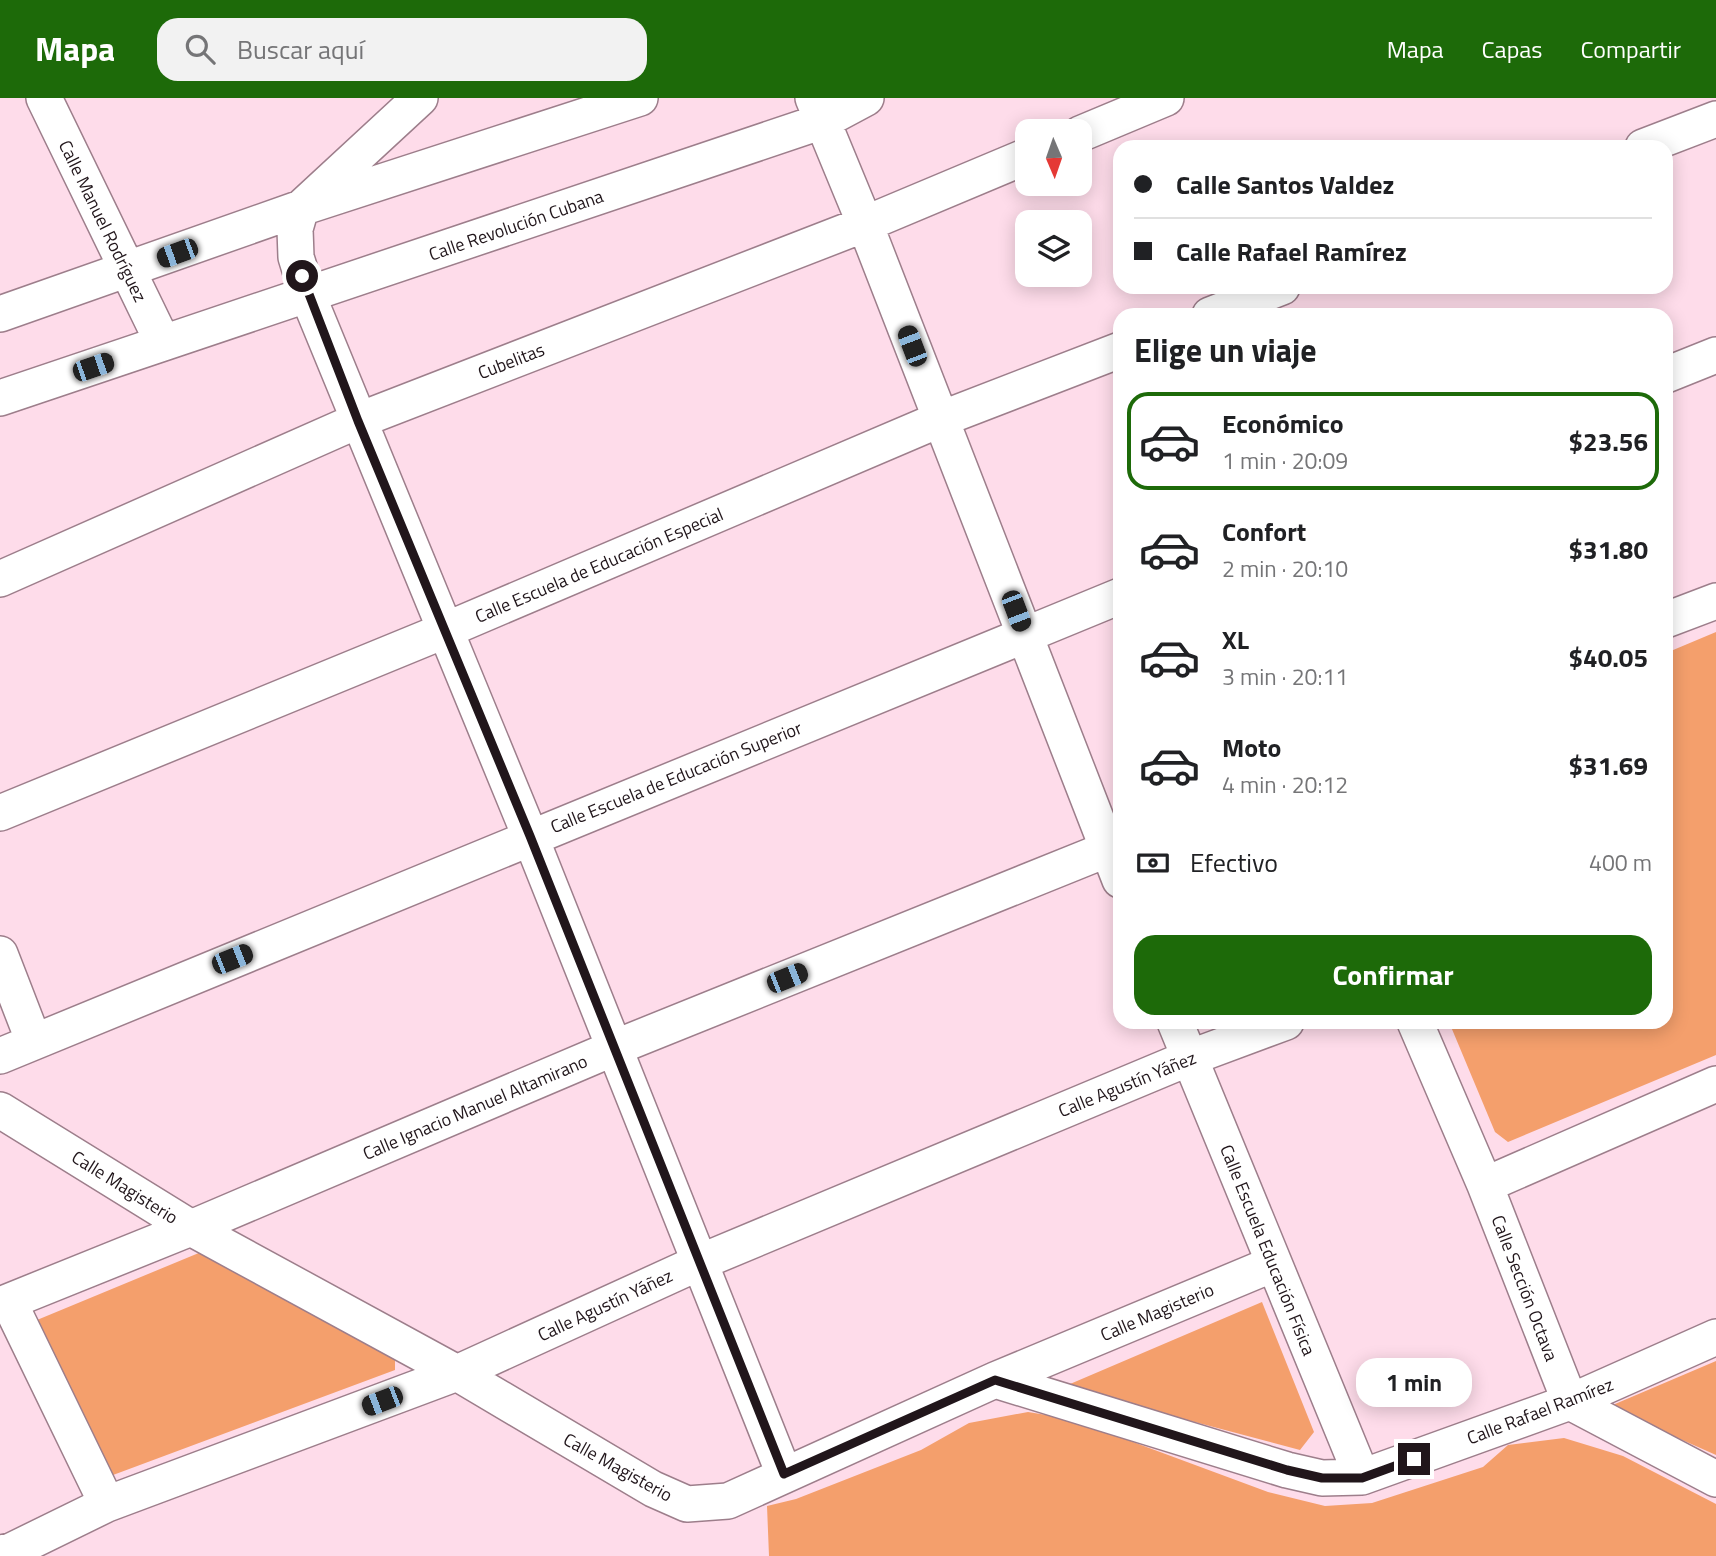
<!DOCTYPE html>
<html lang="es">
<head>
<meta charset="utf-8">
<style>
  body { margin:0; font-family:"Titillium Web",sans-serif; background:#f2f2f2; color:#202124; height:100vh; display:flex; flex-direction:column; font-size:26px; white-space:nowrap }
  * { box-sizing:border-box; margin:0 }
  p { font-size:23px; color:#757577 }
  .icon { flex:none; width:38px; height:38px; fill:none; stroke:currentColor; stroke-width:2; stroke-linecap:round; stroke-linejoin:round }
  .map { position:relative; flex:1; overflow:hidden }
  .side { position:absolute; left:1113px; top:210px; width:560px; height:721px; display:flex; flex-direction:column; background:#fff; border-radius:21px; box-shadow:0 4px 18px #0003 }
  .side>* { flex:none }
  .top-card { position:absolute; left:1113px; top:42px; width:560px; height:154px; border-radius:21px; box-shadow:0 4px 18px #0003; display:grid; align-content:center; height:154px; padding:0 21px; background:#fff }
  .needle { width:46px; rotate:178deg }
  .fabs { position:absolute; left:1015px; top:21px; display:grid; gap:14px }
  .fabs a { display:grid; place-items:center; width:77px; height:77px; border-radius:14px; background:#fff; box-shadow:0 4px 18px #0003; font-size:35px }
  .end { position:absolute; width:32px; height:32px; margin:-16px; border:9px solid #21161b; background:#fff; box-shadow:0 0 0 4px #fff }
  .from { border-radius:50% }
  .bubble { position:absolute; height:49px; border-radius:21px; background:#fff; box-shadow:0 4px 18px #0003; font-size:23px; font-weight:700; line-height:49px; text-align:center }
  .car { position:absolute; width:21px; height:42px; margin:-21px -10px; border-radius:9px; box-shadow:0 0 5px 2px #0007; background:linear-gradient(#222 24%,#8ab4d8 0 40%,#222 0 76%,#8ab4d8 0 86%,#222 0) }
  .top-card b { display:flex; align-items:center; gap:24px; height:66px; font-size:26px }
  .top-card b+b { border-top:2px solid #e0e0e0 }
  .top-card i { width:18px; height:18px; background:#202124 }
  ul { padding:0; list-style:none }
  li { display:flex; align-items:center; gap:21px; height:98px; margin:0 14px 10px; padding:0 7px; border:4px solid transparent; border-radius:21px }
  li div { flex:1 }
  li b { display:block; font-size:26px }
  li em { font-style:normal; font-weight:700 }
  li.selected { border-color:#1d6a09 }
  li>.icon { width:63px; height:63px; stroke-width:1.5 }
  h2 { padding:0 21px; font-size:32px; line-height:84px }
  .pay { display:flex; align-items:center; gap:18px; height:77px; padding:0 21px; font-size:26px }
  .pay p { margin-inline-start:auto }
  .cta { display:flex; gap:14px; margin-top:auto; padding:14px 21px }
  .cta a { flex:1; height:80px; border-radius:21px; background:#1d6a09; color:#fff; font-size:28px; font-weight:700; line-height:80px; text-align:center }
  header { display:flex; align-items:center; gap:42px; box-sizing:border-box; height:98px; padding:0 35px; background:#1d6a09; color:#fff }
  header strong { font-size:33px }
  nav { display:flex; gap:38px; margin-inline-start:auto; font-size:24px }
  .search { width:490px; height:63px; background:#f2f2f2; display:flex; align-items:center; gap:18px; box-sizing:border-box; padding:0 24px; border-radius:21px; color:#757577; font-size:26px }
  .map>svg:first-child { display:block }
</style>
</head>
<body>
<header>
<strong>Mapa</strong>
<div class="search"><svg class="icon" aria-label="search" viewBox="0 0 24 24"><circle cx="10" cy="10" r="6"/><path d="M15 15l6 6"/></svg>Buscar aquí</div>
<nav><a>Mapa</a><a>Capas</a><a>Compartir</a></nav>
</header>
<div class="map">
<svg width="1716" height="1458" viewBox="0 0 1716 1458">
  <rect width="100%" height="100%" fill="#fedcea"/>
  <path fill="#f49f6c" d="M 1716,534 L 1716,957 L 1508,1044 L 1495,1034 L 1449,924 L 1666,924 L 1666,555 Z
    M 206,1152 L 395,1258 L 395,1272 L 105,1380 L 37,1222 Z
    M 1262,1204 L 1314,1334 L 1300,1352 L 1063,1289 Z
    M 1716,1263 L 1716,1357 L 1608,1309 Z
    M 1028,1314 L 1071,1321 L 1268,1394 L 1325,1408 L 1372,1405 L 1483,1369 L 1508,1347 L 1564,1340 L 1623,1358 L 1716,1406 L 1716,1458 L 769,1458 L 767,1408 L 796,1401 L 921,1352 L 969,1325 Z"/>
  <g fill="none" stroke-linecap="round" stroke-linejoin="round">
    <g stroke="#9d7e8b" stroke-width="38">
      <path id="minor" d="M 44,0 L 163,245
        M 420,0 L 301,110 L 295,131 L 296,159 L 308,198 L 530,738 L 784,1376
        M 813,0 L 865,126 L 1120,782
        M 1080,36 L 1166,0
        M 1643,49 L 1716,21
        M 0,216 L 301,110 L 640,0
        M 1210,217 L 1282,189
        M 1666,277 L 1716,257
        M 0,300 L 823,23 L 866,0
        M 0,481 L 357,323 L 865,126 L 1027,58
        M 1666,522 L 1716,503
        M 0,715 L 446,532 L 941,321 L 1120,252
        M 0,856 L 34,944
        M 1175,924 L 1362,1379
        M 1415,924 L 1485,1087 L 1570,1304 L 1716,1381
        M 0,958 L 1120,498
        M 0,1012 L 191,1130 L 457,1275 L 653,1391 L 687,1406 L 728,1403 L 995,1282 L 1273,1166
        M 1485,1087 L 1716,986
        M 9,1204 L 107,1406
        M 0,1207 L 191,1130 L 614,950 L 1108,751
        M 995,1282 L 1287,1372 L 1322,1380 L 1362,1379 L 1570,1304 L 1716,1239
        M 0,1455 L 11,1453 L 107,1406 L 457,1275 L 698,1165 L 1189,960 L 1286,924"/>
    </g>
    <use href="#minor" stroke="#fff" stroke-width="35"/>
  </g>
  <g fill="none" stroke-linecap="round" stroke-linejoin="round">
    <path stroke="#21161b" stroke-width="9" d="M 302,178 L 358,323 L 530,738 L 784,1376 L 995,1282 L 1287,1372 L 1322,1380 L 1362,1380 L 1414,1361"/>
  </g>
  <g text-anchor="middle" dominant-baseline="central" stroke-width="7" stroke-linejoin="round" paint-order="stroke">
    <g font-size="18" fill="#21161b" stroke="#fff">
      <text transform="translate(103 123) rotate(64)">Calle Manuel Rodríguez</text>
      <text transform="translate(516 127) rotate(-19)">Calle Revolución Cubana</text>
      <text transform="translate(511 263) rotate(-21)">Cubelitas</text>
      <text transform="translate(599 467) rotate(-23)">Calle Escuela de Educación Especial</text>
      <text transform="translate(676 679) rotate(-22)">Calle Escuela de Educación Superior</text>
      <text transform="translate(1127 986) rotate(-22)">Calle Agustín Yáñez</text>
      <text transform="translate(475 1009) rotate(-23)">Calle Ignacio Manuel Altamirano</text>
      <text transform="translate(125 1089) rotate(32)">Calle Magisterio</text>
      <text transform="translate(1268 1152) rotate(68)">Calle Escuela Educación Física</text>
      <text transform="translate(1525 1190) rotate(69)">Calle Sección Octava</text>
      <text transform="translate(605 1207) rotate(-25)">Calle Agustín Yáñez</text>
      <text transform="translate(1157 1214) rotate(-23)">Calle Magisterio</text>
      <text transform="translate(1540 1313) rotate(-21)">Calle Rafael Ramírez</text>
      <text transform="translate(618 1369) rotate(29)">Calle Magisterio</text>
    </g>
  </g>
</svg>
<div class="fabs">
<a><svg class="needle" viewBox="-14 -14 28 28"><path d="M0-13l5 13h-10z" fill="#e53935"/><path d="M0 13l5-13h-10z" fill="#757577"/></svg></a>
<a><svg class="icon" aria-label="layers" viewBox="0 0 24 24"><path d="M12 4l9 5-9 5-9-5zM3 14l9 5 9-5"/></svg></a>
</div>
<i class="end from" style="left:302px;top:178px"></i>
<i class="end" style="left:1414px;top:1361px"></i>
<div class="bubble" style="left:1356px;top:1260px;width:116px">1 min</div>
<i class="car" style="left:177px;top:155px;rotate:250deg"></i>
<i class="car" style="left:912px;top:248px;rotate:339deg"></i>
<i class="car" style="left:93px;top:269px;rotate:71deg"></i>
<i class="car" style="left:1016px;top:513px;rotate:159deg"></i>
<i class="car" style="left:232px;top:861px;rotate:68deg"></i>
<i class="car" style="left:787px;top:880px;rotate:68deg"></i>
<i class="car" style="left:382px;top:1303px;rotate:249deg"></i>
<div class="top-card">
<b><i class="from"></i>Calle Santos Valdez</b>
<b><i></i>Calle Rafael Ramírez</b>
</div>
<section class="side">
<h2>Elige un viaje</h2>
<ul>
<li class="selected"><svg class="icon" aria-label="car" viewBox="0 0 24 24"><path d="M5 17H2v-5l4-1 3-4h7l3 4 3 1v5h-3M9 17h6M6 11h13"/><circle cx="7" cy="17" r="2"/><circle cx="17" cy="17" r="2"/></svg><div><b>Económico</b><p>1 min · 20:09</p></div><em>$23.56</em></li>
<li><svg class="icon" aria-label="car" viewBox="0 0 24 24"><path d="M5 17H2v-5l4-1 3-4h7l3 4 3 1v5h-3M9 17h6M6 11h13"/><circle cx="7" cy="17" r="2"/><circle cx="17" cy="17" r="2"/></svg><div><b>Confort</b><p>2 min · 20:10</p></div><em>$31.80</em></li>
<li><svg class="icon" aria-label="car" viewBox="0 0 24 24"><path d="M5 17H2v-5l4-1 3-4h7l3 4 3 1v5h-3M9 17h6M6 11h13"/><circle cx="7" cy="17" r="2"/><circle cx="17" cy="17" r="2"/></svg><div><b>XL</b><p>3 min · 20:11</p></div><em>$40.05</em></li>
<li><svg class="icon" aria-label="car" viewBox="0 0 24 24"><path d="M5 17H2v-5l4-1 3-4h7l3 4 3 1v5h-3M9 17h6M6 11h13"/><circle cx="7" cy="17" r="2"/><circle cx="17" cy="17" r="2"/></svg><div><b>Moto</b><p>4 min · 20:12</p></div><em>$31.69</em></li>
</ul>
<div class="pay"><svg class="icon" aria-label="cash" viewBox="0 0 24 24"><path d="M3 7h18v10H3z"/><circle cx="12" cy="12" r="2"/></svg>Efectivo<p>400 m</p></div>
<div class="cta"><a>Confirmar</a></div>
</section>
</div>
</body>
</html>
